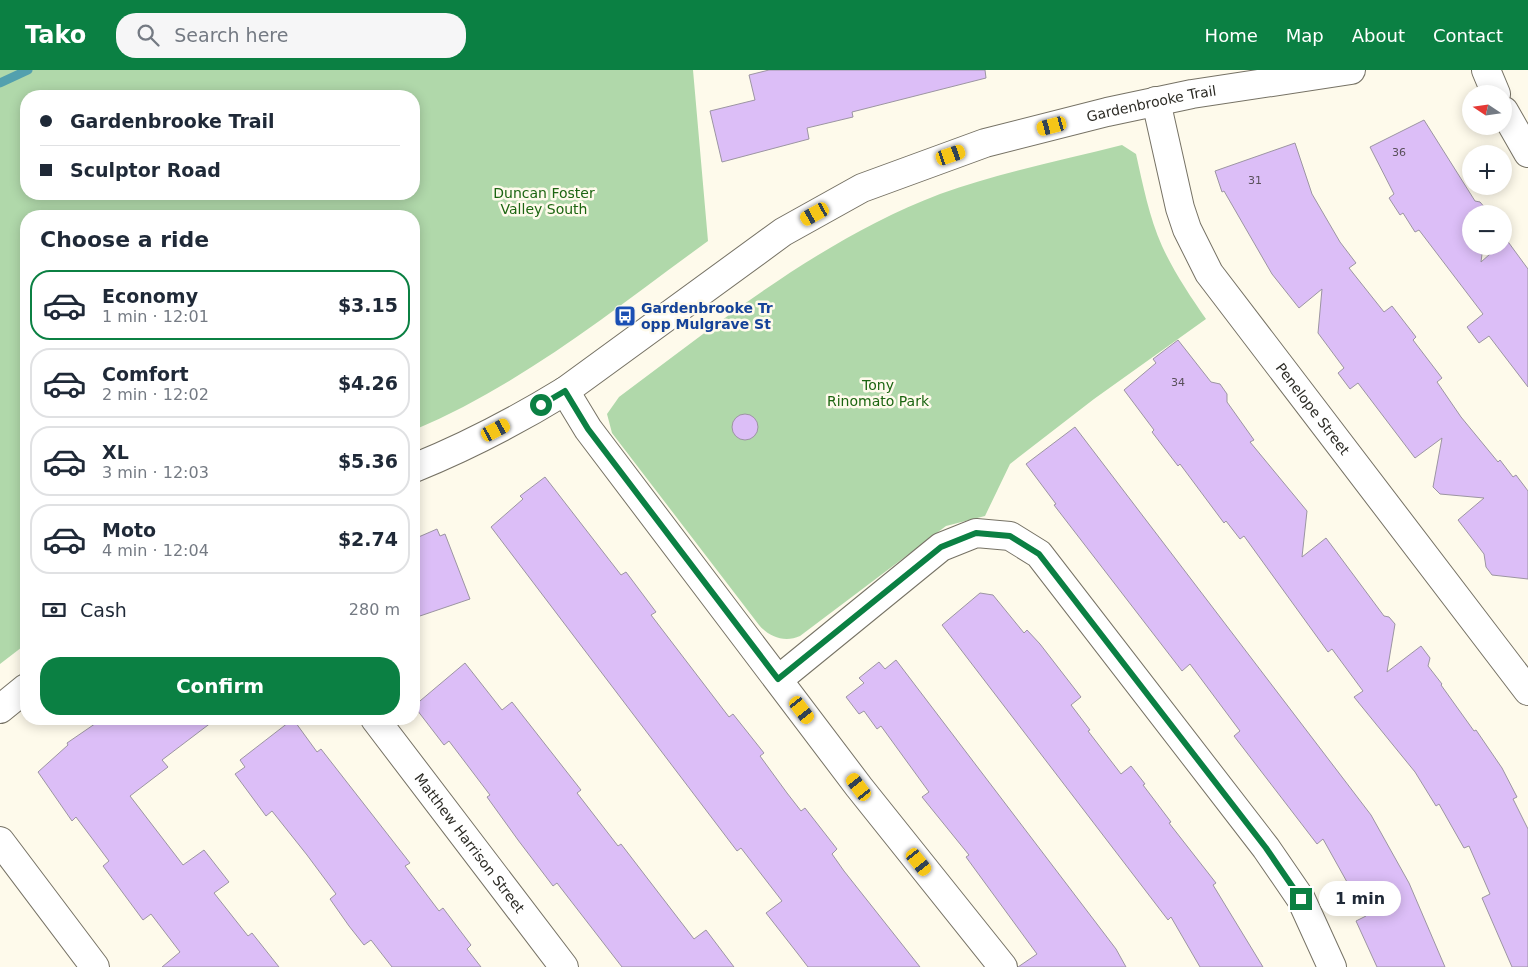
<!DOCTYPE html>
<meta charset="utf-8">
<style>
:root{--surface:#fff;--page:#f6f6f7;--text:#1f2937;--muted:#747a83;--line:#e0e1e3;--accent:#0b8043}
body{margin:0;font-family:"DejaVu Sans",sans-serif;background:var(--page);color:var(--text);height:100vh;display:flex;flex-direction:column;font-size:19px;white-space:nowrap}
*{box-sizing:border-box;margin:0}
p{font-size:16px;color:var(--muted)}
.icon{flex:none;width:28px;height:28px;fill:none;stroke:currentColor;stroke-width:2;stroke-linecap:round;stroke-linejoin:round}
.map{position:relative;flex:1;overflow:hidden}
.sheet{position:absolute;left:20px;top:140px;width:400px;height:515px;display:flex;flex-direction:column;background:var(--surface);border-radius:20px;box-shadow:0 2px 12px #0003}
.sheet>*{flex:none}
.banner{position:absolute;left:20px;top:20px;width:400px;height:110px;border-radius:20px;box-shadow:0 2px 12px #0003;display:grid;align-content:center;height:110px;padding:0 20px;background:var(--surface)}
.needle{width:32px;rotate:283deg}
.fabs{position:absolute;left:1462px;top:15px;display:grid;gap:10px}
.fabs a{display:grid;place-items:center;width:50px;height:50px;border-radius:50%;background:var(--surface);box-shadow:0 2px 12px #0003;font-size:25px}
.end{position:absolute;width:22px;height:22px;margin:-11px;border:6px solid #0b8043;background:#fff;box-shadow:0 0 0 2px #fff}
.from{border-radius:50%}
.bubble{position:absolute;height:35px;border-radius:18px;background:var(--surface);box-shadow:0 2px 12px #0003;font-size:16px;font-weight:800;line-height:35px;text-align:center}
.car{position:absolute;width:15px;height:30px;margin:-15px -8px;border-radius:6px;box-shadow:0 0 4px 1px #0007;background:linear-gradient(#f5c518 24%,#345 0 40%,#f5c518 0 76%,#345 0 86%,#f5c518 0)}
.banner b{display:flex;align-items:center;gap:18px;height:48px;font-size:19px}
.banner b+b{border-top:1px solid var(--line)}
.banner i{width:12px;height:12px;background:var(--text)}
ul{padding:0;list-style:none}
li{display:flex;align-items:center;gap:15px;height:70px;margin:0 10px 8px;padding:0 10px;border:2px solid var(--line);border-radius:20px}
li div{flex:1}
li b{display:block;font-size:19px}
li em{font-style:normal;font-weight:800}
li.selected{border-color:var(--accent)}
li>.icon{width:45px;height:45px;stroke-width:1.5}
h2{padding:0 20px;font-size:22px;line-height:60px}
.pay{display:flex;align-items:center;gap:12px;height:55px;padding:0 20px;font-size:19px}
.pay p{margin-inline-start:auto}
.button{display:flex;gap:10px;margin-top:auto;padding:10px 20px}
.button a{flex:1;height:58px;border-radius:20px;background:var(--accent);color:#fff;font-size:20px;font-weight:800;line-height:58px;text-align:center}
header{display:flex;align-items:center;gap:30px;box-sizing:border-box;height:70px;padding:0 25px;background:var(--accent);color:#fff}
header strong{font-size:24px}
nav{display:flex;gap:28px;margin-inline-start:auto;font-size:18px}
.search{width:350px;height:45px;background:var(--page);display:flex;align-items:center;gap:12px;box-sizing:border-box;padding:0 18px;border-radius:20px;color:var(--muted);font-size:19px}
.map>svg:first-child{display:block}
</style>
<header>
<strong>Tako</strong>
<div class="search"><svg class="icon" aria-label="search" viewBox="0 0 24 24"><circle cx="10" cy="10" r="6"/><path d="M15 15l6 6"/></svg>Search here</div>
<nav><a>Home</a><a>Map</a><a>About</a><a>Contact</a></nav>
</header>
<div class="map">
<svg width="1528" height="897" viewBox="0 0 1528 897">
<rect width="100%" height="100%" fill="#fefaeb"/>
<path fill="#b0d8aa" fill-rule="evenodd" d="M0,0H693L708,171C613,240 523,314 414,360V146H26V574L0,594ZM26,26H414V124H26Z
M1122,75L1136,84C1143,115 1149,147 1162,176C1174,202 1190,226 1206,249L1094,329L1010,394L985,446L946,456L800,566C785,573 769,567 759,555L612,363L607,344L619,327C721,251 820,170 940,124C998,103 1063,90 1122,75Z"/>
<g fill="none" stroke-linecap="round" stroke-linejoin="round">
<path stroke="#53a0ae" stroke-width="9" d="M0,13L28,0"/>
</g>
<path fill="#dcbef7" stroke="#9c95a2" d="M769,0H985L986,8L852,42L853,47L807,58L809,69L722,92L710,41L755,30L749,5Z
M1424,50L1475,131L1480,132L1486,139V144H1471V176H1483L1481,192L1499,176H1504L1506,169L1528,199V317L1489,266L1479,273L1467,257L1483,244L1419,160L1415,162L1403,143L1400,145L1389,128L1394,124L1370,77Z
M1295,73L1312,124L1340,172L1356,193L1349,198L1384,242L1392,236L1416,267L1413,270L1442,308L1437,312L1461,347L1498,392L1500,390L1513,407L1516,405L1528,421V509L1492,505L1486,497L1484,484L1458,450L1484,428L1440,424L1433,417L1442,368L1415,388L1358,313L1350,319L1338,303L1344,298L1318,263L1322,219L1299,238L1272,204L1224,121L1222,122L1215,101Z
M1178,270L1211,312L1220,314L1227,324V332L1254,370L1250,372L1307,441L1302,487L1326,468L1384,546L1389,547L1395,554L1387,602L1421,576L1430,588L1428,596L1442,614L1441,615L1474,661L1476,660L1502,698L1517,727L1513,729L1528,759V897H1512L1482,828L1490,824L1469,776L1464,778L1439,734L1436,736L1415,702L1354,627L1363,621L1332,579L1328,582L1244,466L1240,469L1226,451L1224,453L1180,394L1178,396L1152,362L1154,360L1124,320L1156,293L1153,289Z
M732 357a13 13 0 1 1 26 0a13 13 0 1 1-26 0Z
M1075,357L1371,745L1409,813L1445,897H1377L1356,851L1366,846L1323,769L1317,774L1234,666L1240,661L1190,594L1182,601L1054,435L1056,434L1026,394Z
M545,407L621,505L626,502L656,542L651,545L729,647L733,644L764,683L760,686L787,723L801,741L805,738L837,779L832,784L844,801L920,897H808L798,884L766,843L782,831L741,778L737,781L491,457L523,429L520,426Z
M437,459L440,466L445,464L470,529L414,548V469Z
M980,523L993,525L1024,563L1027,560L1040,574L1081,627L1071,635L1090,660L1088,661L1121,704L1131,696L1145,714L1143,715L1171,752L1169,753L1216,813L1213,815L1263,897H1200L1171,847L1168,850L942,555Z
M896,590L1116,879L1126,897H1018L1037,884L966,787L969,785L922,727L929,722L881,656L877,659L864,641L859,644L846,627L864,613L859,608L879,592L885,599Z
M465,593L502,640L512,632L581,720L577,723L618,776L621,774L694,869L706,860L734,897H622L557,813L553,816L518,770L487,727L490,725L449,671L444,675L414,636Z
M102,649H216L162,690L168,697L130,726L183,795L204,780L229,812L214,823L248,866L252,863L279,897H162L180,882L151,844L143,850L103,796L109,791L76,747L72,751L38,702L68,675L67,673Z
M293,649L317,682L321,679L410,793L405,796L439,841L443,838L471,875L467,879L481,897H392L371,870L364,875L349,856L330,829L336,824L307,785L272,741L266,746L235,704L245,697L240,690Z"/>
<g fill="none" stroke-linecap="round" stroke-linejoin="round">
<g stroke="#767265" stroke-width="30">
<g id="minor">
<path d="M1486,0L1496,24"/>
<path id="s1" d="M1156,31L1180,138L1187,159L1209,203L1528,621"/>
<path d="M1504,41L1528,83"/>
<path d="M565,321L588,359L859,717L1003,897"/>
<path d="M779,609L941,477L976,463L1010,466L1039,484L1266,778L1301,829L1332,897"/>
<path id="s2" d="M375,649L564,897"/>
</g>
</g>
<g stroke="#767265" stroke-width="30">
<g id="tertiary">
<path id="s3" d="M414,398C466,377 516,351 565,321L783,162L862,118L985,73L1107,42L1192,24L1351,0"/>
<path d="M0,639L26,618"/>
<path d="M0,771L95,897"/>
</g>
</g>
<use href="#minor" stroke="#fff" stroke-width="28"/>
<use href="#tertiary" stroke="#fff" stroke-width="28"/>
</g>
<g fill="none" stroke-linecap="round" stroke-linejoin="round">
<path stroke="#0b8043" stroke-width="6" d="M541,335L565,321L588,359L778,609L941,477L976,463L1010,466L1039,484L1266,778L1301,829"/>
</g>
<defs>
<g id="bus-square" transform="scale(1.125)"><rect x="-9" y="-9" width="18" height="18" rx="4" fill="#1a4fb4" stroke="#fefaeb"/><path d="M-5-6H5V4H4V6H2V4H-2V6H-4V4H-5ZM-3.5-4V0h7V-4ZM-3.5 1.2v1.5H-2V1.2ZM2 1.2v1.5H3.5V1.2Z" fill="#fff"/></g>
</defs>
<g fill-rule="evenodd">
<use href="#bus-square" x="625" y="246"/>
</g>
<g text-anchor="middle" stroke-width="5" stroke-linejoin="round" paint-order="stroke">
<g font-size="11" fill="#59505a">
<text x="1399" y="86">36</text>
<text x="1255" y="114">31</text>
<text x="1178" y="316">34</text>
</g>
<g font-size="14" fill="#2d2c26" stroke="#fefaeb">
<text dy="5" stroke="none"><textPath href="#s3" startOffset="832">Gardenbrooke Trail</textPath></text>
<text dy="5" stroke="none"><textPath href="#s1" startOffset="352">Penelope Street</textPath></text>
<text dy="5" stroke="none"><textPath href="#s2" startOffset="156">Matthew Harrison Street</textPath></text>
</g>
<g font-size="14" fill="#1c6511" stroke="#fefaeb">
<text x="544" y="128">Duncan Foster<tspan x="544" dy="16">Valley South</tspan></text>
<text x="878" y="320">Tony<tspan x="878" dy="16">Rinomato Park</tspan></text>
</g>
<g font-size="14" font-weight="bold" fill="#164399" stroke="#fefaeb" text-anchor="start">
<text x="641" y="243">Gardenbrooke Tr<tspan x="641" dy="16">opp Mulgrave St</tspan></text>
</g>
</g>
</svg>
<div class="fabs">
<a><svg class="needle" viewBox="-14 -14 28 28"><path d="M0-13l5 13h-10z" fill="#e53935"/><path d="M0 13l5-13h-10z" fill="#747a83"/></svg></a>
<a>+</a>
<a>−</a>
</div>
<i class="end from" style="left:541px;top:335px"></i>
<i class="end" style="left:1301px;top:829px"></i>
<div class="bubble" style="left:1319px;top:811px;width:82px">1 min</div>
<i class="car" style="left:1052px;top:56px;rotate:255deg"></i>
<i class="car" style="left:951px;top:85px;rotate:71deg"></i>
<i class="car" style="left:815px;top:144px;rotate:241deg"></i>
<i class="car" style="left:496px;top:360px;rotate:62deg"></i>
<i class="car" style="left:802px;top:640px;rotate:143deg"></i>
<i class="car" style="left:859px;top:717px;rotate:323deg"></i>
<i class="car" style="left:919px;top:792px;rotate:141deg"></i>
<div class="banner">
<b><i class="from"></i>Gardenbrooke Trail</b>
<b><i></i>Sculptor Road</b>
</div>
<section class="sheet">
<h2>Choose a ride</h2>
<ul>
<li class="selected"><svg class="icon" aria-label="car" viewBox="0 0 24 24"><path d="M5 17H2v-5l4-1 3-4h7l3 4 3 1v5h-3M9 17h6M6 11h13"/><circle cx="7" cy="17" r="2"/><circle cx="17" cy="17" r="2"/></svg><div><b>Economy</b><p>1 min · 12:01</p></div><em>$3.15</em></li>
<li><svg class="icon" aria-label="car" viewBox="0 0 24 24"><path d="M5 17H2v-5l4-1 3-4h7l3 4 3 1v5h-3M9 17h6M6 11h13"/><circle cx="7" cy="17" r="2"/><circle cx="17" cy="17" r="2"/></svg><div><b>Comfort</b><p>2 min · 12:02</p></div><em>$4.26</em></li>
<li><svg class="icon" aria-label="car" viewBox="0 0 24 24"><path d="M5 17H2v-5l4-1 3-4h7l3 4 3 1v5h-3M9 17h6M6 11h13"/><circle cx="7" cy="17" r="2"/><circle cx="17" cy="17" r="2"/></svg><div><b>XL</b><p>3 min · 12:03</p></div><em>$5.36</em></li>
<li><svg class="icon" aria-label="car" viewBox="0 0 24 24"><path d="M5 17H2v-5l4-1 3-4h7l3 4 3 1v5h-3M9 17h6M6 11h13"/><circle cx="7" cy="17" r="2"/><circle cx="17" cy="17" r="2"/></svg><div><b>Moto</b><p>4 min · 12:04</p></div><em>$2.74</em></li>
</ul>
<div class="pay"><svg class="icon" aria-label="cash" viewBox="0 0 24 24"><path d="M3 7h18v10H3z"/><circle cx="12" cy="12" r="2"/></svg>Cash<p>280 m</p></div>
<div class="button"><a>Confirm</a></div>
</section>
</div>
